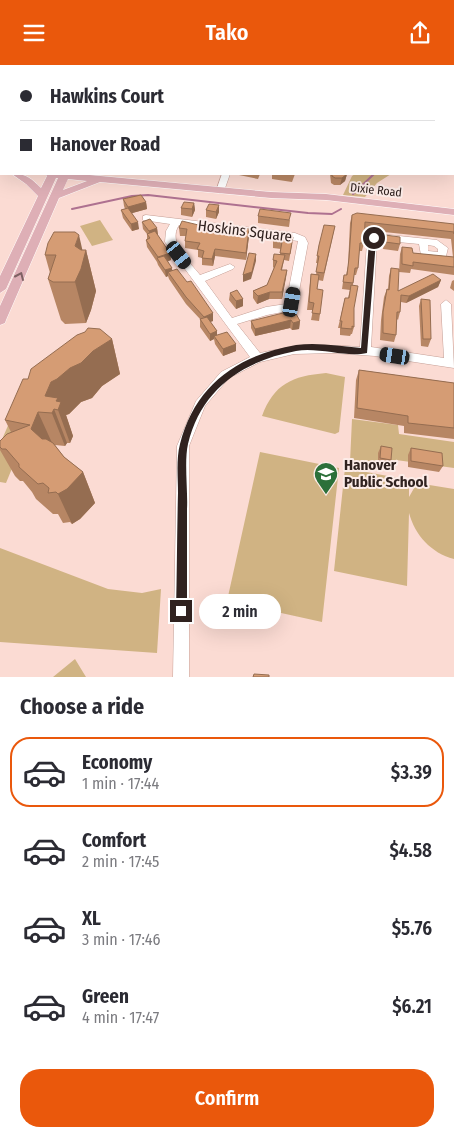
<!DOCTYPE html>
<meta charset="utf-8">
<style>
:root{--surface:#fff;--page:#f7f7f7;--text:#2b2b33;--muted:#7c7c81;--line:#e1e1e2;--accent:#ea580c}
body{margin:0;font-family:"Fira Sans Condensed",sans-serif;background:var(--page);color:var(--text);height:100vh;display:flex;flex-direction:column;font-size:19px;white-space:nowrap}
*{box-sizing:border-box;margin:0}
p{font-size:16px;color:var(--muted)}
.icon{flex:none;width:28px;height:28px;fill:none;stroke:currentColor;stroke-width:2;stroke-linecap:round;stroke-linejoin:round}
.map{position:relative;height:612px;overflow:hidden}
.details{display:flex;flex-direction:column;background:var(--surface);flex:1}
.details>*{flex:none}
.banner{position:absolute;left:0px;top:0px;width:455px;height:110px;box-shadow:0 5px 20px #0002;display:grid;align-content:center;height:110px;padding:0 20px;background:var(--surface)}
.end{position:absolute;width:22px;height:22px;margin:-11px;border:6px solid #30221f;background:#fff;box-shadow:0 0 0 2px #fff}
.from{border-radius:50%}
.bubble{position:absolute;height:35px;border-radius:18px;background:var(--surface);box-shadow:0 5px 20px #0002;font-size:16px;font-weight:600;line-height:35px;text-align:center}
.car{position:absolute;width:15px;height:30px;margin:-15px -8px;border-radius:6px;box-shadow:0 0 4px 1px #0007;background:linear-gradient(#222 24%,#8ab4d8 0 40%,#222 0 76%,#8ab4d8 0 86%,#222 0)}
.banner b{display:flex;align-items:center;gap:18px;height:48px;font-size:19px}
.banner b+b{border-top:1px solid var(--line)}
.banner i{width:12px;height:12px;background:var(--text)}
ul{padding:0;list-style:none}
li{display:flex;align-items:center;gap:15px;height:70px;margin:0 10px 8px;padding:0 10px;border:2px solid transparent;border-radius:20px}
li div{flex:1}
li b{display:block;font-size:19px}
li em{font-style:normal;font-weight:600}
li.selected{border-color:var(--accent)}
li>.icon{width:45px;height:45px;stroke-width:1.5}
h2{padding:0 20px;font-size:22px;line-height:60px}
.primary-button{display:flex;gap:10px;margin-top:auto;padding:10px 20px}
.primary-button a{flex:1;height:58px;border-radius:20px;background:var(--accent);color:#fff;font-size:20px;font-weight:600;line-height:58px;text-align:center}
header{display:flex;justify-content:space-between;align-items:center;height:65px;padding:0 20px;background:var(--accent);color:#fff;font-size:22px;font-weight:600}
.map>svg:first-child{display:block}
</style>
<header><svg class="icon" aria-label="menu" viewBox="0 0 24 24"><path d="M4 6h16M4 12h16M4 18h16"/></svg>Tako<svg class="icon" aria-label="share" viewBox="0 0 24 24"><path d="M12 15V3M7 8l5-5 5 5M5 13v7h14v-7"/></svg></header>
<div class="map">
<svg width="454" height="612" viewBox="0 0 454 612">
<rect width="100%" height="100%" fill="#fbdbd3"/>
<path fill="#d0b383" d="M355,109H391L377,118L365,132L343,130L352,111Z
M100,155L113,175L92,181L80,161Z
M326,308L345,312L339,367L335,369L262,351C274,319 292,311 326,308Z
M23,326L43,328L6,418L0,417V379Z
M352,354L398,360L399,369L454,377V403L396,395V404L350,397Z
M260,387L339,403L322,557L227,536Z
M345,403L409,415V432L417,418L454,424V494C431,488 415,470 409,448L407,521L334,506Z
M0,483L108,524L142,528L161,524L157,588L0,577Z
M75,594L86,612H53Z"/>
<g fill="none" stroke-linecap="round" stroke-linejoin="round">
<path stroke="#ae7190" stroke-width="2" d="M353,129L374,109
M72,144L132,131L148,130L308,148L332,149L341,144"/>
<g stroke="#c59f96" stroke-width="1">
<path id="minor" d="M221,0H227V1H221Z
M291,0H297V1H291Z
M364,0H370L371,1H365Z
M222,109H230L224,126L220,128L216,126Z
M146,150L295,168L305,172L308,178L297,237L293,245L267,250L237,259L260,288C296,280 322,279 360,282L367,177L371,171L380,169L437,175L448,183L446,191L438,194L421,190L419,179L377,175L371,282L444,293L441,239L446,235L451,239L454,303L375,291L334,288L294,289L260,297L229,313L205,341L189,381V612H173L177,381L196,336L221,307L250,292L165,177L166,166L170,159L143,155V151ZM179,160L298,176L286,239L266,242L232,253L205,216L233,204L235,202L230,199L200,210C189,196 167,178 179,160ZM428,180L434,181L438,184V187L428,186Z"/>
</g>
<g stroke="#fff" stroke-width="1">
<path id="major" d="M100,0H108V1H100Z
M0,100H1V106H0Z
M12,109C26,108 32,114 41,123L47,111L45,109H79L271,127L326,129L454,144V150L326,135L271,133L100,117L59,133L6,255L5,258L0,260V241L58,113H56L6,224L0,228V211L38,131L26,119ZM68,114L87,116L63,125Z"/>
</g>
<use href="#minor" fill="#fff" fill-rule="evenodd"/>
<use href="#major" fill="#deafb6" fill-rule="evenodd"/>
</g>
<path fill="#b78664" d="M0,0H13V1H1V26H0Z
M152,0H213V1H152Z
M382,0H413V1H383Z
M439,0H454V5V1H439Z
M239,109H260L258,114L239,110Z
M272,109H295L292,117L272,114Z
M330,109H347L345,116L340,120H334L331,118Z
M123,134L146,137L147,144L132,148L139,164L132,166L123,153L121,145L125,144L124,141Z
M194,138L195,145L192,152L181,150V143Z
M219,140V147L216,154L206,152V145Z
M352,150L454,159V210L411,204L410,208L399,207L400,189L402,182L413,188L453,192L451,174L365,165L364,178L362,186H359L358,203L356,210H354L353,220L354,262L352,269H351L350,271L340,270V263H338L345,233H348L350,225L342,224L344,210H346L348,201L350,158Z
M258,151L290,155L289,162L258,158Z
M142,157L157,163L158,171L170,188L171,195L168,196L172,206L213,256L210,257L217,266V270L236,279V286L223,291L215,279L214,274L210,276L200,262V254L186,239L169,214L168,211L166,212L158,200L157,197L147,182L146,175L147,174V169L143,164Z
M335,161L323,216L318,215L317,224L320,249L319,256L311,255L313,245H307L311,209L316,210L318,198H316L319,180Z
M179,163L218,166L249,171L246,195L215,191L213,201L202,200V193L198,192V185L185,183V176L186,171H180Z
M385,170L400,179L398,186L383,184L384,178Z
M273,175L292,179L289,196L284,195L282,205H287L282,234H269L257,239L253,233V226L267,220L274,203L273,202V195L280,189L281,184L273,183Z
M83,185H86L96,226L91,245L86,258L65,259L61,255L48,214L50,208L45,190Z
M391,203L398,226L441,215L438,222L406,238L401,237L400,247L398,255L397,254L396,270L394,277L380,275L381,255L384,232L387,224L388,225L389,211Z
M454,215V226L450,223L452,216Z
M230,228L243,234V241L236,244L229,235Z
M421,234L431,274L428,282L421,281L419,241Z
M284,250L300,256L299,264L292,265L290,263L255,271L251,263V256Z
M85,267L112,274L120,309L102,321L92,333L81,337L69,349L66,350L73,371L70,378H67L65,381L55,380L64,392L83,407L95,438L80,454L72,459L70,457L63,458L58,449H53L36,434L32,427L23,416H20L15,411L0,385V376L11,367L5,355L28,314Z
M359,305L454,318V374L404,368V361L354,353L356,315Z
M381,381L391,395L389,402L378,400V388Z
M411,383L443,401L439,407L408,402V390Z"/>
<path fill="#956d51" d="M6,0H13V1H6Z
M1,62V74L0,76V64Z
M347,109L345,116L340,120L342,113Z
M146,137L147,144L129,149L128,142Z
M194,138L195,145L192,152V144Z
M219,140V147L216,154V147Z
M138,157L139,164L132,166L131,159Z
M157,163L158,170L150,173L149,166Z
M249,164V171L246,195V188Z
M79,170L84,192L86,185L96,226L91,245L86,258L75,217V181Z
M215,184V191L213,201L212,194Z
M170,188L171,195L160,199L158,192Z
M256,189V196L251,214L243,217V210Z
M172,203L173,210L168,207V211L166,212L165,205Z
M287,205L286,213L282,234V227Z
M441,215L438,222L406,238L409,231Z
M270,227L269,234L257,239L258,231Z
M243,234V241L236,244V236Z
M213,248V256L204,259V252Z
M291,255L290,263L255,271V264Z
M300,256L299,264L292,265L293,258Z
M217,266V273L214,271V274L210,276V269Z
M112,274L120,309L102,321L92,333L81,337L69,349L66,350L73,371L70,378L58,345L54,344L67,378L65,381L45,331L51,317L93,286Z
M236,279V286L223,291V284Z
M38,347L53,380L46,397L31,364Z
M83,407L95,438L80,454L72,459L58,429Z"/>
<path fill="#d59c74" stroke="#956d51" d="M160,0H212L211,1H160Z
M236,0H249V1H239V0Z
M308,0H318V1H308Z
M343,0H356V1H343Z
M385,0H394V1H385Z
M0,33H1V62L0,64Z
M332,109H347L342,113H335L332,111Z
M141,130L146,137L128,142L123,134Z
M184,137L194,138L192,144L181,143Z
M209,139L219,140L216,147L206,145Z
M128,143L138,157L131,159L121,145Z
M260,144L291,148L289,155L258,151Z
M357,148L454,159V169V167L365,157L364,178H360L358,203H355L353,218L343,217L344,210H347L349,193L352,150Z
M150,154L157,163L149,166L142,157Z
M182,156L211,163L212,159L218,160L217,165L241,168L243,163L249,164L246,188L215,184L212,194L202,193L204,186L197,184L200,178L185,176L187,164L179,163Z
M324,160L335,161L324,208L316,207L319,191H317L319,180Z
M155,166L170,188L158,192L146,175L150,173L147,169Z
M54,167H75L79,170L75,181L81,185H86L81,204L75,217H53L48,214L56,190H45L48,178Z
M275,169L293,172L290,189L280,188L282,177L273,175Z
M385,170L400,172V179L385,177Z
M402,182L412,183L413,188L454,192V202L413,197V201L402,199Z
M249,188L256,189L252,207L243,210Z
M274,189L285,190L281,205H287L282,227H270L258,231L253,226L267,220L277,196L273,195Z
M164,191L172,203L165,205L157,193Z
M391,203L399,204L398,226L433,209L441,215L409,231L401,230L400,247H397L396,270L383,268V247L387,224L389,225Z
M177,204L187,217L191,216L213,248L204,252L186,232L168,207Z
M311,209L319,210L317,224L323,225L320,249L312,248L314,238L309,237Z
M351,220L358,221L354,243V262L352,261V264L341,263L342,256H340L345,233H349Z
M237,225L243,234L236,236L230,228Z
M421,234L430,235L431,274H423Z
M295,247L300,256L293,258L291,255L255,264L251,256L283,248L284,250Z
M207,252L217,266L210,269L200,254Z
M88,263L100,264L112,274L93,286L81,298L70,303L57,314L51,317L45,331L58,333L56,336L61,337L58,345L54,344L52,348L38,347L31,364L42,374H46L53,378L64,392L83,407L67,424L58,429L56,427L48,428L49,423L43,418L38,419L19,402V399L6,384H2L0,382V376L7,369L30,360L5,355L23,314H28L31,304L77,270L85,267Z
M227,267L236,279L223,284L214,271Z
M359,305L454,318V363L408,358V351L357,343Z
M381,381L392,383L391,395L380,393Z
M411,383L442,388L443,401L411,396Z
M254,609L269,610V612H253Z"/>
<defs><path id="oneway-chevron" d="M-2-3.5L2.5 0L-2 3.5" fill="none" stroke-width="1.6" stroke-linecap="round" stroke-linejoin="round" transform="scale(1.25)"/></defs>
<use stroke="#7e6163" href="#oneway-chevron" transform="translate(20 211) rotate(-66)"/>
<path fill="#30221f" d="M372,171L378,173L376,176L367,288C347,293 319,282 296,286C243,296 201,324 188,379C184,396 188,426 187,444C187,478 187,512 187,546L185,550L181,551L177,550L176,546C177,507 177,467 178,428C178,413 176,394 180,379C195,320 238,290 296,280C317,277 340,281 361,283L369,176Z"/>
<defs>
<g id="school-pin" transform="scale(1.25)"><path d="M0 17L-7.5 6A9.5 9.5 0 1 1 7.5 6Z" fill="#2c703a" stroke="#fcece8"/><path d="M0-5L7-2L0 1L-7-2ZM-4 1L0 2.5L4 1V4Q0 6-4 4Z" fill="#fff"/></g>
</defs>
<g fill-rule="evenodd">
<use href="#school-pin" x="326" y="409"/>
</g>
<g text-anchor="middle" stroke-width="4" stroke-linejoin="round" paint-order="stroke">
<g font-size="12" fill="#30221f" stroke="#fcece8">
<text transform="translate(376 125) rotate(6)" y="4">Dixie Road</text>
</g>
<g font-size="15" fill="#30221f" stroke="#fcece8">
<text transform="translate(245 166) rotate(7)" y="5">Hoskins Square</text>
</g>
<g font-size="15" font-weight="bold" fill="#30221f" stroke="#fcece8" text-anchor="start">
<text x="344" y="405">Hanover<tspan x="344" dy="17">Public School</tspan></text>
</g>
</g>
</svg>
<i class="end from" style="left:374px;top:173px"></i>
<i class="end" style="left:181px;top:546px"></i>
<div class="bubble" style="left:199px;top:529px;width:82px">2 min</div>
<i class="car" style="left:179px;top:190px;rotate:143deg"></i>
<i class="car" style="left:292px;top:237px;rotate:10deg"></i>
<i class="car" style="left:395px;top:291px;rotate:279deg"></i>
<div class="banner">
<b><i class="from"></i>Hawkins Court</b>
<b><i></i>Hanover Road</b>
</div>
</div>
<section class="details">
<h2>Choose a ride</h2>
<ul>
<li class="selected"><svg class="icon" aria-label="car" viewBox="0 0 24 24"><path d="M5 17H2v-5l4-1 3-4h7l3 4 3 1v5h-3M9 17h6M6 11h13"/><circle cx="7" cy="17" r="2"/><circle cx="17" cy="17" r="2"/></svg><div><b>Economy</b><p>1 min · 17:44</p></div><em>$3.39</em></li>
<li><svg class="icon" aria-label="car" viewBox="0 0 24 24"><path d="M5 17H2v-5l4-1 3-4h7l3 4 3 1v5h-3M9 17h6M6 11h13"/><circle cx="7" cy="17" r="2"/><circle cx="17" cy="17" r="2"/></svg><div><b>Comfort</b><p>2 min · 17:45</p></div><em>$4.58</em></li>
<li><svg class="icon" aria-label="car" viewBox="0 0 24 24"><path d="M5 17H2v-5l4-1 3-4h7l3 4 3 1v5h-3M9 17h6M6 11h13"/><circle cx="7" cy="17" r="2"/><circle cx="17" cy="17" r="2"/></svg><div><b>XL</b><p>3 min · 17:46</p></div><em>$5.76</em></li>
<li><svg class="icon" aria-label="car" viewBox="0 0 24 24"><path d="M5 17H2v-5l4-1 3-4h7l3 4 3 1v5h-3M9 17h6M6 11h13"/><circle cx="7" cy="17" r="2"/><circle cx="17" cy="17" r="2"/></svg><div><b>Green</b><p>4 min · 17:47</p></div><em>$6.21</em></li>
</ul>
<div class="primary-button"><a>Confirm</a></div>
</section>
